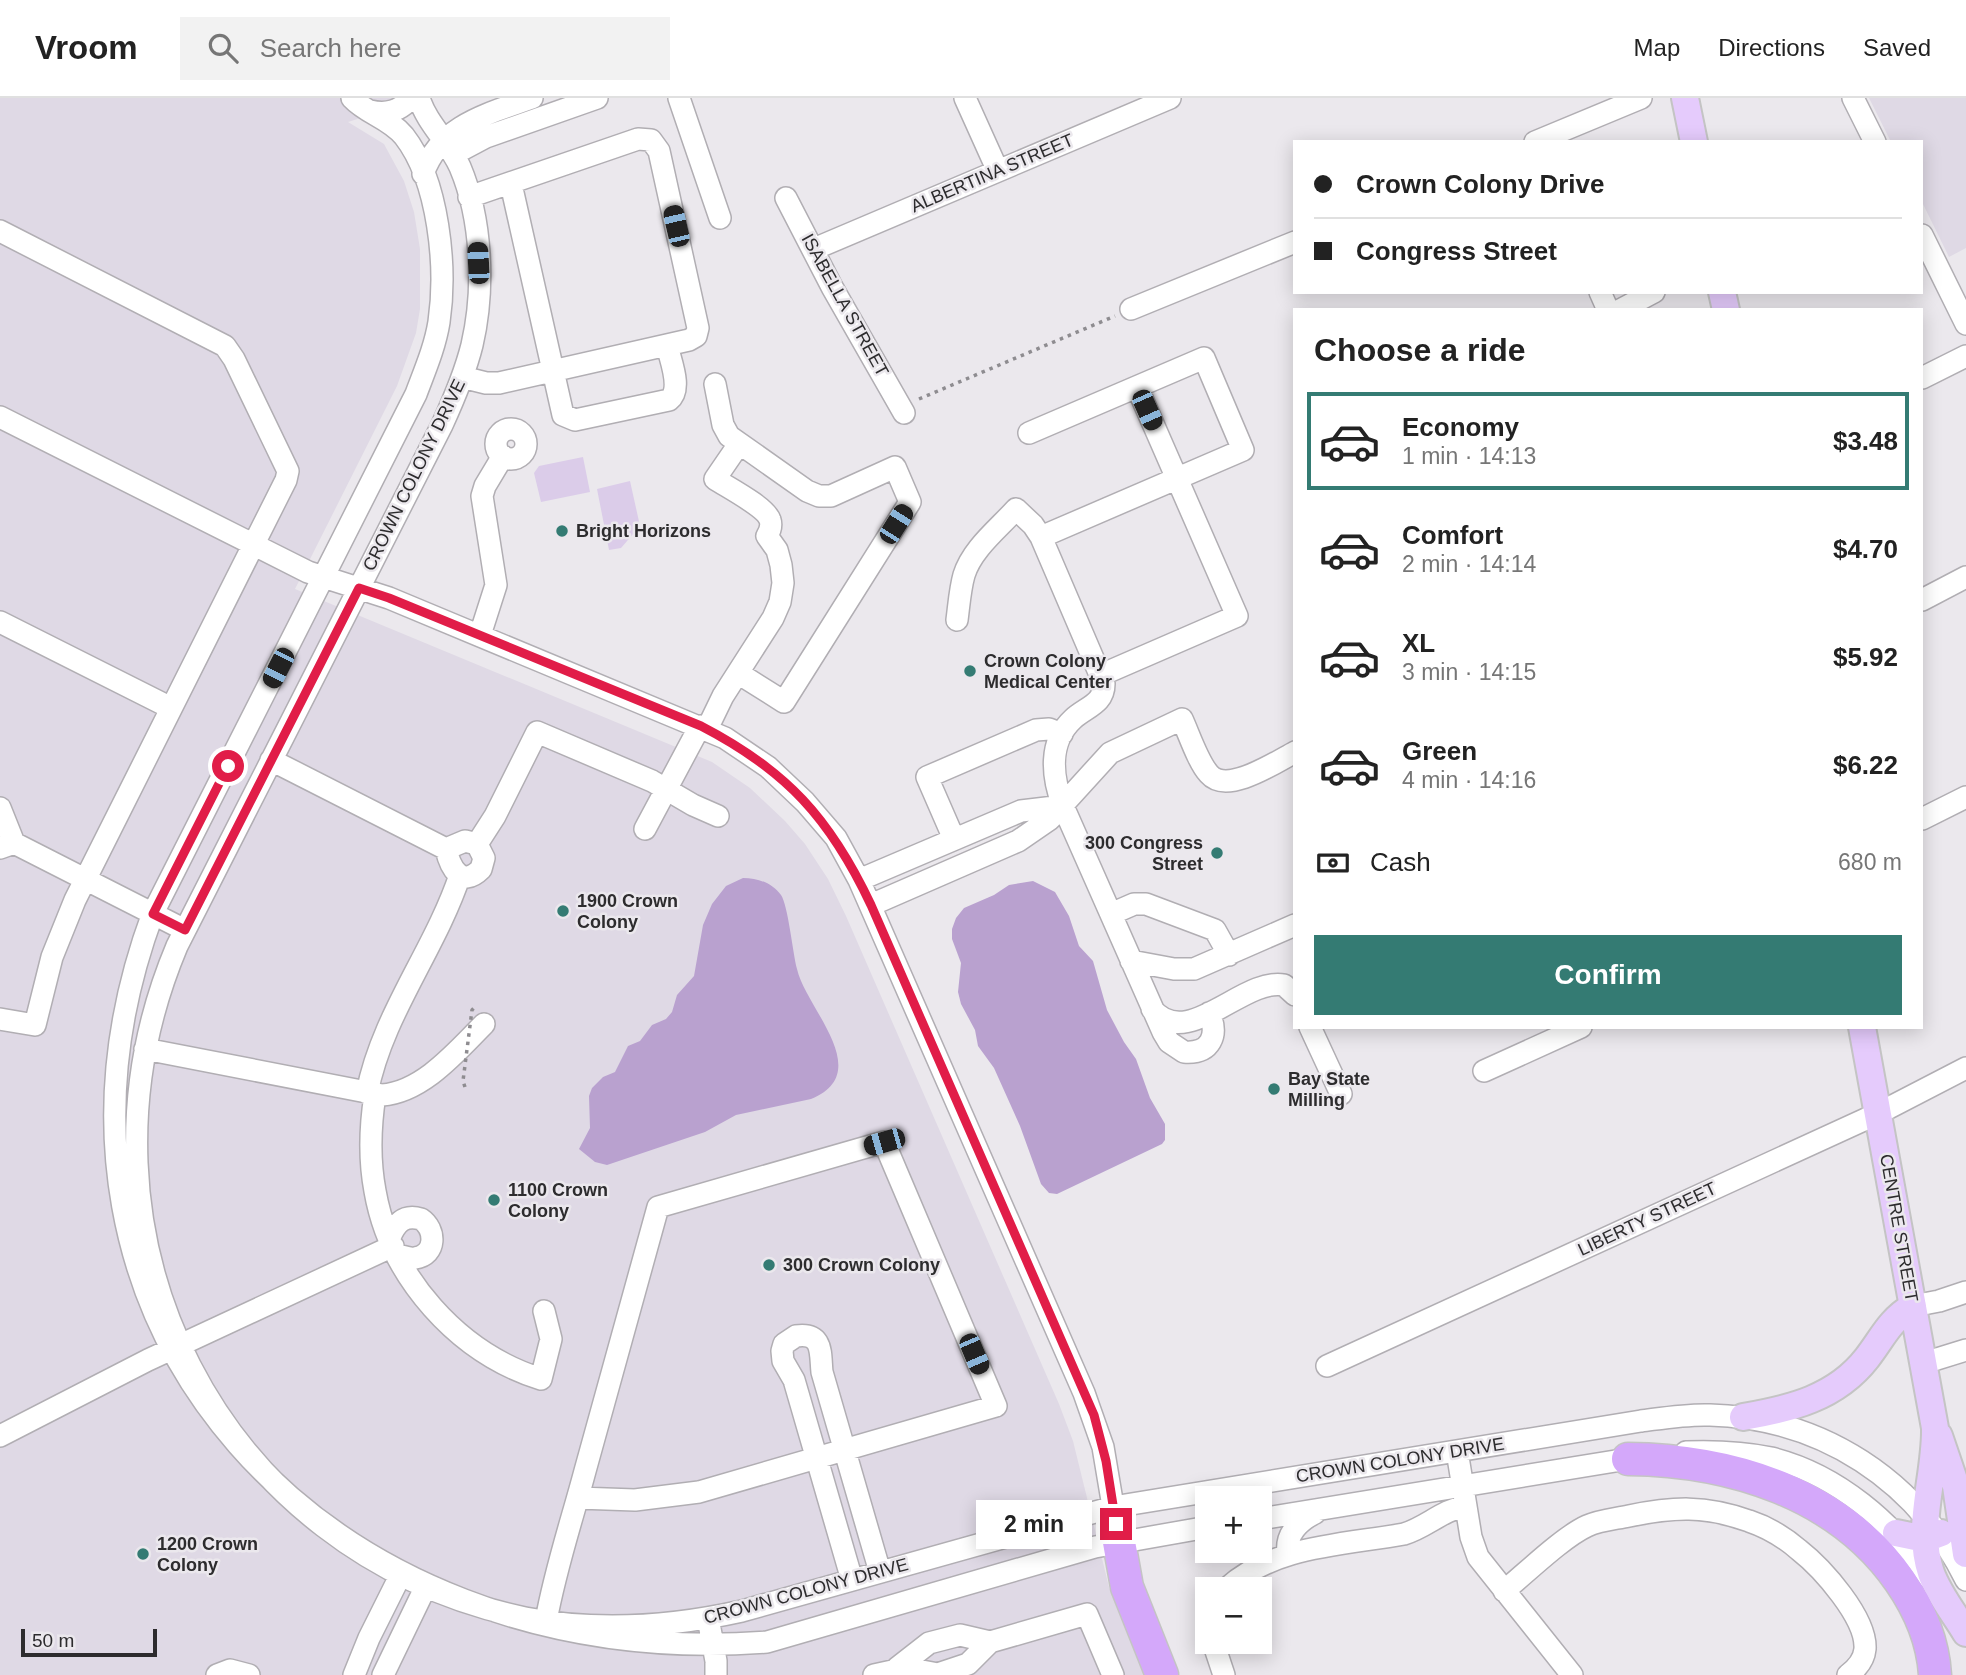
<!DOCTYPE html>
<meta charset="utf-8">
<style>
:root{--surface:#fff;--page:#f2f2f2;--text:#222;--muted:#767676;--line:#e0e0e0;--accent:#347b73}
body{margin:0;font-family:Helvetica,sans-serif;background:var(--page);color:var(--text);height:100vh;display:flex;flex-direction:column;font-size:26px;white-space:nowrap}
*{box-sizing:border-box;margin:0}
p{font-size:23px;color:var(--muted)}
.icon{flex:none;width:38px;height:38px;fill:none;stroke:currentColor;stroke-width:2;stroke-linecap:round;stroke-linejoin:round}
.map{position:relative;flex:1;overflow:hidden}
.details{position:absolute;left:1293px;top:210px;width:630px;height:721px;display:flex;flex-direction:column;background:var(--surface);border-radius:0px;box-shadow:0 4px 18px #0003}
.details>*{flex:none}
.banner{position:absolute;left:1293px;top:42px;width:630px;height:154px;border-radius:0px;box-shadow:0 4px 18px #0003;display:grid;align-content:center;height:154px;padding:0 21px;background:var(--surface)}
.fabs{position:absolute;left:1195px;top:1388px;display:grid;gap:14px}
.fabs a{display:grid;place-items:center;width:77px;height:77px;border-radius:0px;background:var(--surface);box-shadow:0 4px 18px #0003;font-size:35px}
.scale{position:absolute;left:21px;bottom:18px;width:136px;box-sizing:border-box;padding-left:7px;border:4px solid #2d2c2e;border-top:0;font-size:19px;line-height:24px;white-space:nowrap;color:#2d2c2e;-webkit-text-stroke:5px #ebe8ed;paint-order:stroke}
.end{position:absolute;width:32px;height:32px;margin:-16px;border:9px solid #e11d48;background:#fff;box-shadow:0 0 0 4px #fff}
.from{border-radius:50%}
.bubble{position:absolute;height:49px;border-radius:0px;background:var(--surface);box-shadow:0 4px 18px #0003;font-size:23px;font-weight:800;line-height:49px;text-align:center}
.car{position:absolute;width:21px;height:42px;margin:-21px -10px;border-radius:9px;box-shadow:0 0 5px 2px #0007;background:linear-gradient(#222 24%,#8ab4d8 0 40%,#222 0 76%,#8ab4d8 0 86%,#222 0)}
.banner b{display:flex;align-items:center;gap:24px;height:66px;font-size:26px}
.banner b+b{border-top:2px solid var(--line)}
.banner i{width:18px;height:18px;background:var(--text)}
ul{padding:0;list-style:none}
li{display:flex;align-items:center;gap:21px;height:98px;margin:0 14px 10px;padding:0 7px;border:4px solid transparent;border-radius:0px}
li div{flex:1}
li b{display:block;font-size:26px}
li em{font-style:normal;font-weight:800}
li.current{border-color:var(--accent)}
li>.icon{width:63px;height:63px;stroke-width:1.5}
h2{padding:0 21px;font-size:32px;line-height:84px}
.pay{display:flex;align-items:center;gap:18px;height:77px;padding:0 21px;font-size:26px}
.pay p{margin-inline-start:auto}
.cta{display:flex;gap:14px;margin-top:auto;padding:14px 21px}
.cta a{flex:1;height:80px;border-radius:0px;background:var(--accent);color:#fff;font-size:28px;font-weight:800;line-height:80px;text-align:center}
header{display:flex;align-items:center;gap:42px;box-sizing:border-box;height:98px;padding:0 35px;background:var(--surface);border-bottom:2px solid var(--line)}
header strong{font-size:33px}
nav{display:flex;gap:38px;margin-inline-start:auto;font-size:24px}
.search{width:490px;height:63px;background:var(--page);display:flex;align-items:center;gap:18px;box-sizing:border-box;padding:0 24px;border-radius:0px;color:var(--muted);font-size:26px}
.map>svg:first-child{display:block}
</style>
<header>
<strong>Vroom</strong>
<div class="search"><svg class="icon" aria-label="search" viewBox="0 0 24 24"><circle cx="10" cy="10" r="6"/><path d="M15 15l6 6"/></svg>Search here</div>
<nav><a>Map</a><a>Directions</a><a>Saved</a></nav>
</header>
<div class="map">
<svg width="1966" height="1577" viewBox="0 0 1966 1577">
<rect width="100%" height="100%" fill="#ebe8ed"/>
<path fill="#dfd9e5" d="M0,0H423L348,24L384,46L404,83L414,114L420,151V211L416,235L397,288L295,491L712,664L750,690L785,723L805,746L828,781L846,818L1059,1306L1073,1343L1109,1489L1146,1577H0Z
M1869,0H1966V150L1949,159L1922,104V44H1891Z"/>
<path fill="#dbcce9" d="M583,359L590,394L541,404L534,375L539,368Z
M630,383L640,428L621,450L609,452L597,391Z"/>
<path fill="#b9a1cf" d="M743,780C758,780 772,785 781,797C788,807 793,856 797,871C806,911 876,974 811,1001L736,1017L705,1034L607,1067L595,1064L579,1051L590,1030L589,998L592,990L603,979L615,974L628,948L640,943L652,927L666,921L672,914L677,897L694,878L703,827L712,806L726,788Z
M1033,783L1055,794L1069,818L1079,848L1093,863L1107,912L1124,944L1136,961L1150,1000L1165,1026V1042L1162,1046L1057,1096L1049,1095L1041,1086L1020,1028L994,970L978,948L975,932L961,906L958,894L961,865L952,841V831L956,820L964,810L994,797L1009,787Z"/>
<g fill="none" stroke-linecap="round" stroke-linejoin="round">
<g stroke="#b1aeb3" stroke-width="24">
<path id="minor" d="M352,0C367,16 389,20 404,38C439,83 447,169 439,224C435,249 425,272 416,296L153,815C0,1228 328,1577 767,1544L1095,1449L1208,1429
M419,0C427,26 449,44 460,69C482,121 485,191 472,247C465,275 454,301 442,327L177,848C56,1135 217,1456 525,1520C598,1534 670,1529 742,1513L1113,1409L1641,1323C1664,1320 1687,1316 1710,1317C1822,1320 1917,1382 1966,1482
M679,0L720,120
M965,0L997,71
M1853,0L1875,44
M370,13C387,17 400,13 411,0
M1535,44L1641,0
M454,56L486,39L597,0
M423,76C440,27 488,16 532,0
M511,86L563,317L575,322L669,302C683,291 670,262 667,247
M786,100L832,189L904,315
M0,133L225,248L234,261L288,373L286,382L75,802L52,859L35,927L0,921
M1922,137L1966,226
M814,151L1170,0
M1600,194L1608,212
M1131,211L1295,144
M1620,212L1654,194
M462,279L486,285H499L689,242L696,238L698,230L659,53L651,42L638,41L469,99
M1922,280L1966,258
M715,286L723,327L729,338L807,393L819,398H831L895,369L910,404L784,604L738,575
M0,319L308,474L389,500L725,640L768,669L805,704L836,740L859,782L1084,1295L1103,1349L1119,1444
M496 346a15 15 0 1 1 30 0a15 15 0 1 1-30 0Z
M1029,335L1204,260L1243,352L1041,439
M1922,502L1966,479
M957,522C959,507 960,491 964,477C972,451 998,431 1016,411L1033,427L1041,439L1104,586C1104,606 1086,609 1073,621C1048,644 1052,679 1063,708L1163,934L1169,944L1184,954C1211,956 1219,937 1209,915
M0,524L171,610
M480,537L496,487L482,398L485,388L503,358
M1101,577L1237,518L1137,289
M707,631L723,598L773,520L780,504L783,485L781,467L777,452L767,438C770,433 772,428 770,422C766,409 727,389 715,381L739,346
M271,662L446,751
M0,710L14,745L0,750
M1922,721L1966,699
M645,731L700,628
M954,741L927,679L1036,632L1049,631L1062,636
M465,743L477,746L484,760L481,771C461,791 450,769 446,751Z
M14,745L185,832
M477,746L495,718L537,634L652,683L693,707L718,718
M859,782L1021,713L1063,708
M871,807L1018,743L1050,721L1110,655L1182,621C1189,636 1198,664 1209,676C1227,697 1276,664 1295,654
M1111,816L1134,806H1146L1215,832L1229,857
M1131,863L1174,871H1194L1295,827
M1152,911C1187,954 1243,879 1284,887L1295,897
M1310,929L1341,996
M145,951L382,997C423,994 457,953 484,926
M1484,973L1581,929
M367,995C382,917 435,852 460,777
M375,997C370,1029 369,1061 375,1093C390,1179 458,1255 541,1281L551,1241L544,1213
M390,1139C396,1125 404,1116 421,1121C436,1131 437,1157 415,1160C409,1161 403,1158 398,1157
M1913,1208L1939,1203L1966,1194
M1924,1265L1966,1252
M1327,1268L1879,1015L1966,970
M0,1338L148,1262L393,1148
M1457,1353L1471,1439L1478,1459L1572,1577
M1686,1354C1714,1353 1743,1354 1771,1360C1836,1376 1895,1425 1930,1481
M1260,1421L1640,1359
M1288,1456C1285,1436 1299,1423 1315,1415
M852,1482L794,1282L783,1263L782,1253L784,1246L796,1238C824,1234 820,1256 822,1274L880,1474
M1226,1491C1274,1447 1344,1447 1404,1436C1427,1429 1442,1412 1466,1408
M1504,1493C1526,1475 1563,1439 1587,1428C1600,1422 1615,1421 1629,1418C1673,1409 1705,1407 1749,1423C1767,1429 1784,1439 1799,1452C1822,1470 1867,1520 1865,1551C1864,1562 1856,1571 1848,1577
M708,1520L716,1563V1577
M546,1523C555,1472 572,1422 585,1373C610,1285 634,1197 658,1109L884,1044L996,1308L699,1394L635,1402L578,1400
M1213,1544L1224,1577
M897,1570L929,1545L960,1537L990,1544
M217,1577L230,1572L249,1577
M354,1577L369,1540L401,1476
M383,1577L426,1488
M874,1577L906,1570L938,1576L968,1566L990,1544L1087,1516L1113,1577"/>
</g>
<g stroke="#c4c4c4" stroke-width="30">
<path id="major" d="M1685,0L1694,44
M1722,194L1726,212
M1862,929L1935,1330C1936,1378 1915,1427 1931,1475C1939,1497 1954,1515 1966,1535
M1743,1319C1790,1311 1836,1300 1867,1260C1884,1238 1888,1224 1913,1208
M1939,1338L1956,1388L1966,1456
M1896,1435L1925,1441L1941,1435"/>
</g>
<g stroke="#c4c4c4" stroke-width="35">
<path id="highway" d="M1628,1361C1731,1362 1839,1395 1900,1483C1920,1512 1933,1542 1935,1577
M1119,1444L1127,1489L1162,1577"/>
</g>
<path stroke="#8e8c90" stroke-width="3.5" stroke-dasharray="3.5 5" stroke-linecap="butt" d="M919,301L1115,218"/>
<use href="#minor" stroke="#fff" stroke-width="21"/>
<use href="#major" stroke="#e5cbfc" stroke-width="26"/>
<use href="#highway" stroke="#d4a8fa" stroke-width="32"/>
<path stroke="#8e8c90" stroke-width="3.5" stroke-dasharray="3.5 5" stroke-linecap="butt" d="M465,989L463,983L472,912L475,909"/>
</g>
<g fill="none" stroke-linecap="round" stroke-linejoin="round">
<path stroke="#e11d48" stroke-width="9" d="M228,668L153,816L185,832L359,490L389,500L701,628C786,672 830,720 871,807L1094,1317L1106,1363L1116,1426"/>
</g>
<g fill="#347b73" stroke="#ebe8ed" stroke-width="2.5">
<circle cx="562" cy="433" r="7"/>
<circle cx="970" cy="573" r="7"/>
<circle cx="1217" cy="755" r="7"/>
<circle cx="563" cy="813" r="7"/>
<circle cx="1274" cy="991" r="7"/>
<circle cx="494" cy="1102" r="7"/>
<circle cx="769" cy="1167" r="7"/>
<circle cx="143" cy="1456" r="7"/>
</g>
<g text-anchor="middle" stroke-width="5" stroke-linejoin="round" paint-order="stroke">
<g font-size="18" fill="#2d2c2e" stroke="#ebe8ed">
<text transform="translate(992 75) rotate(-23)" y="6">ALBERTINA STREET</text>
<text transform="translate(845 207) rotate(61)" y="6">ISABELLA STREET</text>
<text transform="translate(414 377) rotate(-64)" y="6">CROWN COLONY DRIVE</text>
<text transform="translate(1647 1121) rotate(-25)" y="6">LIBERTY STREET</text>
<text transform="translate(1899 1130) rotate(80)" y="6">CENTRE STREET</text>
<text transform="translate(1400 1362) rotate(-9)" y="6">CROWN COLONY DRIVE</text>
<text transform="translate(806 1493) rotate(-15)" y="6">CROWN COLONY DRIVE</text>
</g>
<g font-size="18" font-weight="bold" fill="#2d2c2e" stroke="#ebe8ed" text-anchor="start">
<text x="576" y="439">Bright Horizons</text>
<text x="984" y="569">Crown Colony<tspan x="984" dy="21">Medical Center</tspan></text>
<text x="1203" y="751" text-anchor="end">300 Congress<tspan x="1203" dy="21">Street</tspan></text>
<text x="577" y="809">1900 Crown<tspan x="577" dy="21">Colony</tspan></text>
<text x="1288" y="987">Bay State<tspan x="1288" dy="21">Milling</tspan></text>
<text x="508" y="1098">1100 Crown<tspan x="508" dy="21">Colony</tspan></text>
<text x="783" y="1173">300 Crown Colony</text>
<text x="157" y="1452">1200 Crown<tspan x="157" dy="21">Colony</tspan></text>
</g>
</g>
</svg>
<div class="fabs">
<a>+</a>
<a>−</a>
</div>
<div class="scale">50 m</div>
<i class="end from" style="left:228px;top:668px"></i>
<i class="end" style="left:1116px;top:1426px"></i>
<div class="bubble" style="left:976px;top:1402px;width:116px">2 min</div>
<i class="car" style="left:676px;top:128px;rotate:347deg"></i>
<i class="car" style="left:478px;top:165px;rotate:357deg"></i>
<i class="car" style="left:1147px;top:312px;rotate:156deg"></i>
<i class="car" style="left:896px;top:426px;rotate:32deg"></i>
<i class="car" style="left:278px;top:570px;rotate:207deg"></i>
<i class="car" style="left:884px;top:1044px;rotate:254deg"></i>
<i class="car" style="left:974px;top:1256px;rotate:157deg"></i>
<div class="banner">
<b><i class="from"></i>Crown Colony Drive</b>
<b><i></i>Congress Street</b>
</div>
<section class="details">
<h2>Choose a ride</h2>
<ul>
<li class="current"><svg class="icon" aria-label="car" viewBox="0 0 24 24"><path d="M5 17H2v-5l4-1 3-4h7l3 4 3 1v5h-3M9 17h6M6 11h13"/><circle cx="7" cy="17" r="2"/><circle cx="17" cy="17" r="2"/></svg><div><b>Economy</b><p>1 min · 14:13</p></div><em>$3.48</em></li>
<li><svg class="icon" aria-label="car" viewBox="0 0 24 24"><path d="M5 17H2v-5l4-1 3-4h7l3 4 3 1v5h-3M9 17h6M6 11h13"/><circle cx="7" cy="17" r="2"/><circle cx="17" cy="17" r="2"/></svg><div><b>Comfort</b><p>2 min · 14:14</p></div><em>$4.70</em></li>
<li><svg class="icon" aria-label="car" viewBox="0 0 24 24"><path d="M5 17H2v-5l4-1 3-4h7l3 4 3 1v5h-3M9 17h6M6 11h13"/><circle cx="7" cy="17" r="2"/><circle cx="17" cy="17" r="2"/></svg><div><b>XL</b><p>3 min · 14:15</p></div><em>$5.92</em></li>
<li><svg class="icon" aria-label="car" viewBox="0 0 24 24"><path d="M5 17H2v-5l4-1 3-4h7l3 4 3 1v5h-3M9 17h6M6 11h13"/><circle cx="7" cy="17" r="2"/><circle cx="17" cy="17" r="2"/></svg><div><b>Green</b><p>4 min · 14:16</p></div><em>$6.22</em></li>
</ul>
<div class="pay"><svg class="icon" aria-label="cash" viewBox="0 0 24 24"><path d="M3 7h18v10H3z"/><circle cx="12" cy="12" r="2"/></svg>Cash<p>680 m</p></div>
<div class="cta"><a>Confirm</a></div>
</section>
</div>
